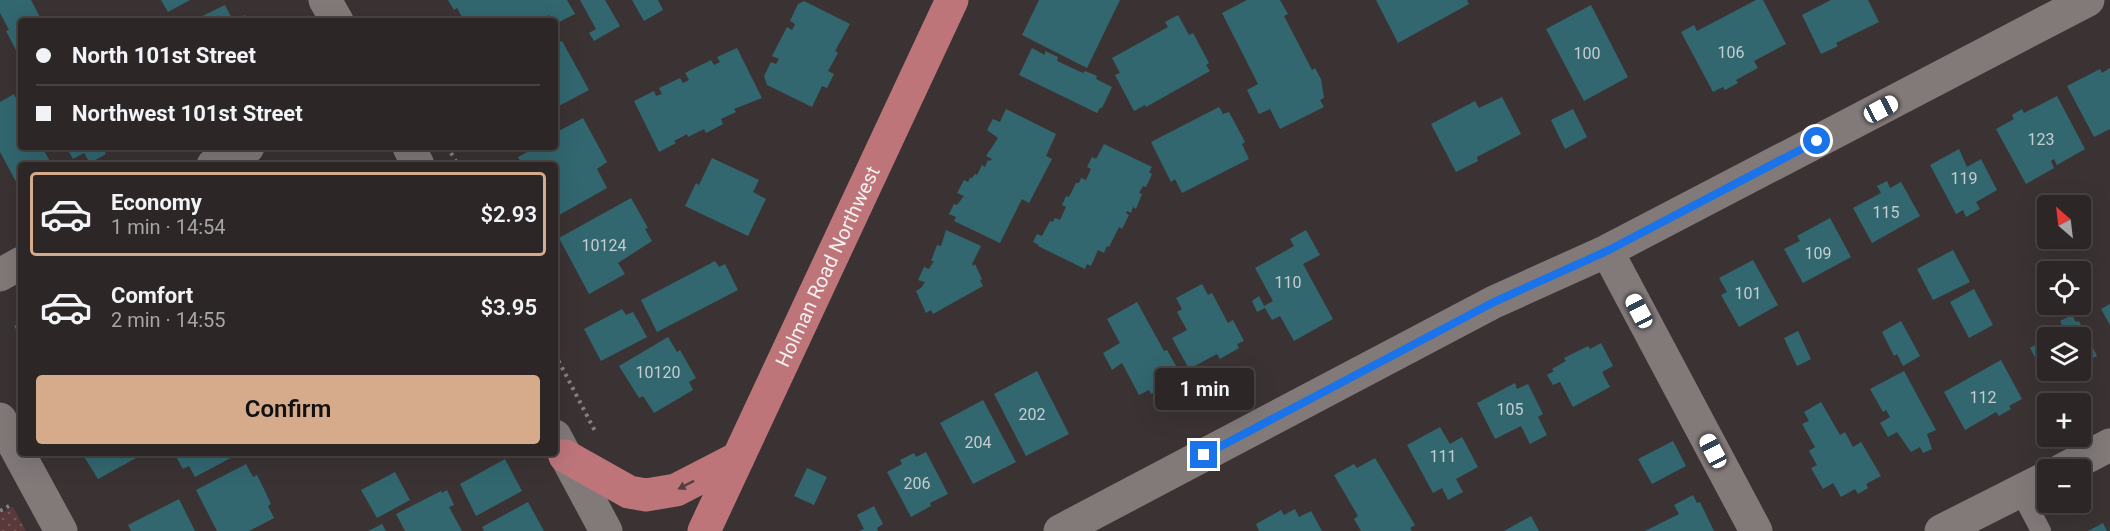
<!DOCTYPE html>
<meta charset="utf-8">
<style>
:root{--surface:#2c2626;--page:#342e2e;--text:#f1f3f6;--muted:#a6a5a7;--line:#484343;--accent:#d6ab8b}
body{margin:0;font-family:Roboto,sans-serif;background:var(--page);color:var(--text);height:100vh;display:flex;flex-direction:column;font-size:22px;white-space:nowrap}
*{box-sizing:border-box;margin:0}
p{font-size:20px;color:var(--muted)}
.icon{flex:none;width:33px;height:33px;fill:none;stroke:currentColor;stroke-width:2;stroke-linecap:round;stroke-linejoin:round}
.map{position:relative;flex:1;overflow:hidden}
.side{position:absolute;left:18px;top:162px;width:540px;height:294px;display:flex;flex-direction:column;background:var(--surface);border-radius:6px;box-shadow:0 6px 24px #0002,0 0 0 2px var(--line)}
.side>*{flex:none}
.hud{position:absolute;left:18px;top:18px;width:540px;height:132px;border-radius:6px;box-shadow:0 6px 24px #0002,0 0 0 2px var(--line);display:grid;align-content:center;height:132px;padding:0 18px;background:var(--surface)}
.needle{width:39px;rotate:332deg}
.controls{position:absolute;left:2037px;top:195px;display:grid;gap:12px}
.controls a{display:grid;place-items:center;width:54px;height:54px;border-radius:6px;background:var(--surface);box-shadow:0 6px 24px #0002,0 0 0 2px var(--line);font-size:30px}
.end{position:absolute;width:27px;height:27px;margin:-14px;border:8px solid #1a73e8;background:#fff;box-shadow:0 0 0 3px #fff}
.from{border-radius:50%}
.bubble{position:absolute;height:42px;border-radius:6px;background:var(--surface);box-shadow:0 6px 24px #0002,0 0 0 2px var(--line);font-size:20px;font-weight:600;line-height:42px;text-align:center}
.car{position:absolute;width:18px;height:36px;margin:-18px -9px;border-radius:8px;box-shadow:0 0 4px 2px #0007;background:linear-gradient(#fff 24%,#345 0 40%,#fff 0 76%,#345 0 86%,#fff 0)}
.hud b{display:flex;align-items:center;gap:21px;height:57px;font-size:22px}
.hud b+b{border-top:2px solid var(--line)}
.hud i{width:15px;height:15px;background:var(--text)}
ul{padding:10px 0 0;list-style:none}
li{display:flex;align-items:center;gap:18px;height:84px;margin:0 12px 9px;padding:0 6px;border:3px solid transparent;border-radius:6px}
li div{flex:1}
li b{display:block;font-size:22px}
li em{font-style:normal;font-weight:600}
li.current{border-color:var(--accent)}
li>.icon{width:54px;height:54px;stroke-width:1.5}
.primary-button{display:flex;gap:12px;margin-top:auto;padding:12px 18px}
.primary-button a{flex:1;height:69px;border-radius:6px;background:var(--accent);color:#111;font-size:24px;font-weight:600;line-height:69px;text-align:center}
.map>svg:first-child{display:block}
</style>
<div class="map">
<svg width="2110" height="531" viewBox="0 0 2110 531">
<defs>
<pattern id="grass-dots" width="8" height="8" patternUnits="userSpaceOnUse" patternTransform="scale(1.5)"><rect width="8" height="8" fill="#5b393a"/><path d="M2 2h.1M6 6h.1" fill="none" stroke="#735657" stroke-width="1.8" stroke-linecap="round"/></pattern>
</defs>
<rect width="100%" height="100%" fill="#3b3333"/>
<path fill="url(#grass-dots)" d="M13,507L26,531H0V514Z"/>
<path fill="#326770" d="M0,0H31L42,21H21V60L6,31L9,30L0,13Z
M161,0H190L168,12Z
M448,0H567L575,14L555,24V21H552L549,15L537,21H464L457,8L454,10Z
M580,0H605L620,26L594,41L589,33L596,29Z
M632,0H658L663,10L644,21Z
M1039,0H1120L1087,68L1022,35Z
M1247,0H1280L1288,14L1284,16L1312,70L1315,68L1321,79L1324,98L1320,100L1324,107L1280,129L1270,109L1259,114L1247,90L1258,84L1222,13Z
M1376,0H1467L1469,4L1398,43Z
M1756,0H1763L1786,44L1754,61L1758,68L1736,80L1738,83L1725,90L1723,87L1713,92L1681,32L1694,25L1697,31Z
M1831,0H1868L1879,22L1836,43L1838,46L1821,54L1802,15Z
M804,1L850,24L835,51L838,53L828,71L834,74L827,88L822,86L812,107L767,85L764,76L771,62L776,64L779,59L772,56L787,27L792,30L795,24L790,21L798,4Z
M225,5L233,21L245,15L248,21H192Z
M1591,5L1628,77L1584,101L1546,29Z
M1178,15L1189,35L1193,33L1209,63L1206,65L1210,71L1146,107L1145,105L1134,111L1115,75L1120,73L1112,58L1168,27L1165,22Z
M562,41L589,90L555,108V44Z
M737,48L762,98L734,109L736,112L721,119L723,124L706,133L704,129L688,137L687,134L674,141L676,143L659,152L634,101L654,91L656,96L662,94L659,88L680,78L683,83L689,80L685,73L711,60L714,65L720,62L717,57Z
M1032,48L1045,55V51L1058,57L1057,61L1083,73L1085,71L1097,76L1096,79L1112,87L1102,108H1100L1097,113L1019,75Z
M2110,68V129L2094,137L2067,86L2100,69L2102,73Z
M14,94L21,108V147H42L52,165H21V191L0,152V102Z
M2057,96L2085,149L2057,165L2054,159L2051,161L2054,168L2026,184L1996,129L2014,119L2012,115L2022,109L2024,113Z
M1502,97L1521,134L1477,157L1478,161L1456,172L1431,124L1475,101L1479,108Z
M1219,107L1223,114L1229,112L1245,142L1242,144L1249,159L1182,193L1175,179L1171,182L1151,142Z
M1006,109L1056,134L1046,156L1052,159L1029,203L1022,199L1000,243L954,221L956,217L949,214L954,204L957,205L964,196L957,193L964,180L968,182L970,178H972L975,174L977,175L982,165L985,167L988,160L990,161L992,159L986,156L998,138L987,130L993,119L1000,122Z
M1573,109L1587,137L1565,149L1551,120Z
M583,118L607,162L597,169L607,188L559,215L555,207V165H522L518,157L536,147H555V133Z
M1104,144L1152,167L1149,172L1152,174L1146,187L1143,186L1139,193L1142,194L1136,209L1133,207L1131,213L1127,211L1126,213L1129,215L1122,229L1119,227L1109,247L1107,246L1104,253L1098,250L1091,266L1087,264L1085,269L1038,246L1039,245L1033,242L1037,234L1042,236L1050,221L1053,222L1055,218L1060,220L1066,207L1062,205L1066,196L1069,197L1076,183H1079L1081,178L1086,180L1091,169L1087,167L1092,157L1096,159Z
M66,147H102L106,154L90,163L84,153L73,159Z
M1959,149L1967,167L1981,159L1997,190L1976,202L1980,209L1966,217L1963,210L1956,214L1930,165Z
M712,158L759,180L753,192L766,199L748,236L685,206L696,183L699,185Z
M1887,181L1890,188L1901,182L1920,216L1872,243L1853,208L1881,193L1877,186Z
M631,198L648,228L645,229L652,241L618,263L625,274L589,294L559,238Z
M1830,218L1851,257L1803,283L1784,249L1800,241L1797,236Z
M946,230L981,246L972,264L973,266L975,264L982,279L980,280L983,286L933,314L931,310L926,313L916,291L921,288L925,282L918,280L924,267L929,269L934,261H931L937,245L941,246Z
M1306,230L1320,255L1303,264L1333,319L1294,341L1280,316L1272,320L1265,308L1257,312L1252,301L1259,296L1264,306L1273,301L1255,268L1294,246L1290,239Z
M1953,250L1970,282L1933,300L1917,269Z
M1753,260L1778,305L1739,327L1721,295L1727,292L1719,278Z
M715,261L719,267L725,264L738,290L657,332L641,300Z
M1202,284L1208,295L1212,293L1228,323L1233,320L1244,341L1237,344L1239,348L1220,359L1217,354L1189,369L1172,338L1187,330L1177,312L1182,309L1176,298Z
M1974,289L1993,325L1969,338L1950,302Z
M1137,302L1164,351L1167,350L1180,373L1164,382L1166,386L1151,394L1149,390L1139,395L1122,363L1112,370L1103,353L1120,343L1107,319Z
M2110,304V325L2101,309Z
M622,309L626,315L633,312L647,337L601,361L584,329Z
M2072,315L2076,322L2079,321L2097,356L2080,364V338H2049L2064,329L2060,321Z
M1901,321L1920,356L1903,366L1897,354L1894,356L1882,332Z
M21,322V338L14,326Z
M1798,331L1811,359L1797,366L1784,338Z
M668,337L677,352L680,350L696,378L689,382L693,390L654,413L643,396L639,398L619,366Z
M2048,338V370H2068L2071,376L2061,382L2059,377L2048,382L2030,348Z
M1601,343L1613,366L1602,372L1610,387L1573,407L1560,382L1553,385L1547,375L1554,371L1552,369L1566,361L1564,358L1588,346L1590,349Z
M2001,360L2022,399L2009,406L2011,409L1999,416L1996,412L1965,430L1944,392Z
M1037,371L1069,434L1026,456L994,394Z
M1904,371L1936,430L1927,434L1932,449L1923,453L1920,447L1911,452L1897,432L1888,437L1880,423L1890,417L1886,410L1883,412L1870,389Z
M1515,383L1517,389L1528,384L1543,414L1538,417L1547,435L1530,444L1521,426L1495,439L1477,403Z
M983,400L1016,462L973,484L940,423Z
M1821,402L1840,435L1845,432L1853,447L1861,442L1881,476L1866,484L1868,488L1858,494L1855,489L1841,497L1833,483L1823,489L1811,468L1817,465L1809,451L1815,447L1802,424L1809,421L1804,412Z
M1440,427L1450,444L1462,437L1478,467L1456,479L1463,492L1448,500L1442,488L1433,493L1407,445Z
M1673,441L1686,466L1652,484L1638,459Z
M926,452L948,494L930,503L931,506L911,517L887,472L902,464L900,460L914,453L916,457Z
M85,453H145L98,479L83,455Z
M174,453H240L195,477L189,466L183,469Z
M1375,458L1415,525L1410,528L1412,531H1361L1354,519L1358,516L1334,475L1354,464L1357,468Z
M505,459L522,491L476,516L460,484Z
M246,464L253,477L257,475L264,489L271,504L268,506L274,518L249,531H217L196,490Z
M807,468L827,477L814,505L794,496Z
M395,472L410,500L377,518L361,490Z
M447,490L454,505L449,507L462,531H405L396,514L441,491L442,493Z
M1693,495L1697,503L1700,502L1714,531H1645L1679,514L1674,505Z
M179,499L195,531H131L128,525Z
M528,502L544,531H484L482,527Z
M874,506L883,524L877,528L878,531H859L864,529L857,515Z
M1295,509L1299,517L1311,511L1322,531H1259L1256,524L1281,510L1284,515Z
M1531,516L1539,531H1504Z
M2103,523L2107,531H2088Z
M382,524L386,531H368Z"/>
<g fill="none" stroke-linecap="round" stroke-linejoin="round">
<path stroke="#857f7f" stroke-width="4" stroke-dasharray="3 4.5" stroke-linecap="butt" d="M451,153L458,165
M555,354L596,433
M0,511L9,506"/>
<path stroke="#827979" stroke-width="20" d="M2020,491L2041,531"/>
<path stroke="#827979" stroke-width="33" d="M1607,251L1756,531
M0,419L61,531
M2062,470L2110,445
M1060,531L1494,302L1607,251L2088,0
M1941,531L2048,477"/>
<path stroke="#827979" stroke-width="33" d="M325,0L337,21
M409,147L418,165
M555,436L606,531"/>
<path stroke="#827979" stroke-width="33" d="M213,165L248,147
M0,275L21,263"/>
<g stroke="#bd757a" stroke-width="33">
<path d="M565,456L629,492L646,495L676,490L738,458"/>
<path id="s1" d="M704,531L952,0"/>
</g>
</g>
<defs><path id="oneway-solid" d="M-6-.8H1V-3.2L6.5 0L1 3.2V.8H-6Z" transform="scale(1.5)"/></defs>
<use fill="#554041" href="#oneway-solid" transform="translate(686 485) rotate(153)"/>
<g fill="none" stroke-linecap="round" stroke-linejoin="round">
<path stroke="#1a73e8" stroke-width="8" d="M1204,455L1494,302L1607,251L1817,141"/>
</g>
<g text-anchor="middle" stroke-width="4.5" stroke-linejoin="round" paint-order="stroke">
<g font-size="16" fill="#c4cdcf">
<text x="1731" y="58">106</text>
<text x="1587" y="59">100</text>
<text x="2041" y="145">123</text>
<text x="1964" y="184">119</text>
<text x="1886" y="218">115</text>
<text x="604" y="251">10124</text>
<text x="1818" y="259">109</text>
<text x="1288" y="288">110</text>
<text x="1748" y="299">101</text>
<text x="658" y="378">10120</text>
<text x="1983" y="403">112</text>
<text x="1510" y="415">105</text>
<text x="1032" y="420">202</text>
<text x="978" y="448">204</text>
<text x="1443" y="462">111</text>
<text x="917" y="489">206</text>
</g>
<g font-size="20" fill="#f4efef" stroke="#3b3333">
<text dy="7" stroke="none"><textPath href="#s1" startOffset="292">Holman Road Northwest</textPath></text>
</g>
</g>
</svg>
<div class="controls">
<a><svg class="needle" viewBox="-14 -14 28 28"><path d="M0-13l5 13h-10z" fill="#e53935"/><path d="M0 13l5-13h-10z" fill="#a6a5a7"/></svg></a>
<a><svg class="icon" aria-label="locate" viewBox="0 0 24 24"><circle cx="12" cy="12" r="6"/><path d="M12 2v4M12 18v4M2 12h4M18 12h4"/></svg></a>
<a><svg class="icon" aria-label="layers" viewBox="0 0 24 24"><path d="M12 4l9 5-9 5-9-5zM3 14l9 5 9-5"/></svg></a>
<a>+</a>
<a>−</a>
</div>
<i class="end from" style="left:1817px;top:141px"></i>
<i class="end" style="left:1204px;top:455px"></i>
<div class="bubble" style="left:1155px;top:368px;width:99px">1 min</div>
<i class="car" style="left:1881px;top:109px;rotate:62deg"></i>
<i class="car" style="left:1639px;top:311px;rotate:332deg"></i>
<i class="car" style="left:1713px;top:451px;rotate:332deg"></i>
<div class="hud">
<b><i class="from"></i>North 101st Street</b>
<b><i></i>Northwest 101st Street</b>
</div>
<section class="side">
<ul>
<li class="current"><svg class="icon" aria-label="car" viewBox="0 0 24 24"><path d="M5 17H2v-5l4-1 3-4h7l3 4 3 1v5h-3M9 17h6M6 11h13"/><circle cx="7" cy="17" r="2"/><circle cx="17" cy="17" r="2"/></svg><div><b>Economy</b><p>1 min · 14:54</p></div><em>$2.93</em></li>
<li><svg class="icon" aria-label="car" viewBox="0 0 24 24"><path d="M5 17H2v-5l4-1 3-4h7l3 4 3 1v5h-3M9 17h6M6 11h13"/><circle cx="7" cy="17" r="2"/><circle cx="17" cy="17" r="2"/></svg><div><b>Comfort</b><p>2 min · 14:55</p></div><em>$3.95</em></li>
</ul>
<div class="primary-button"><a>Confirm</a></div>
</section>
</div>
